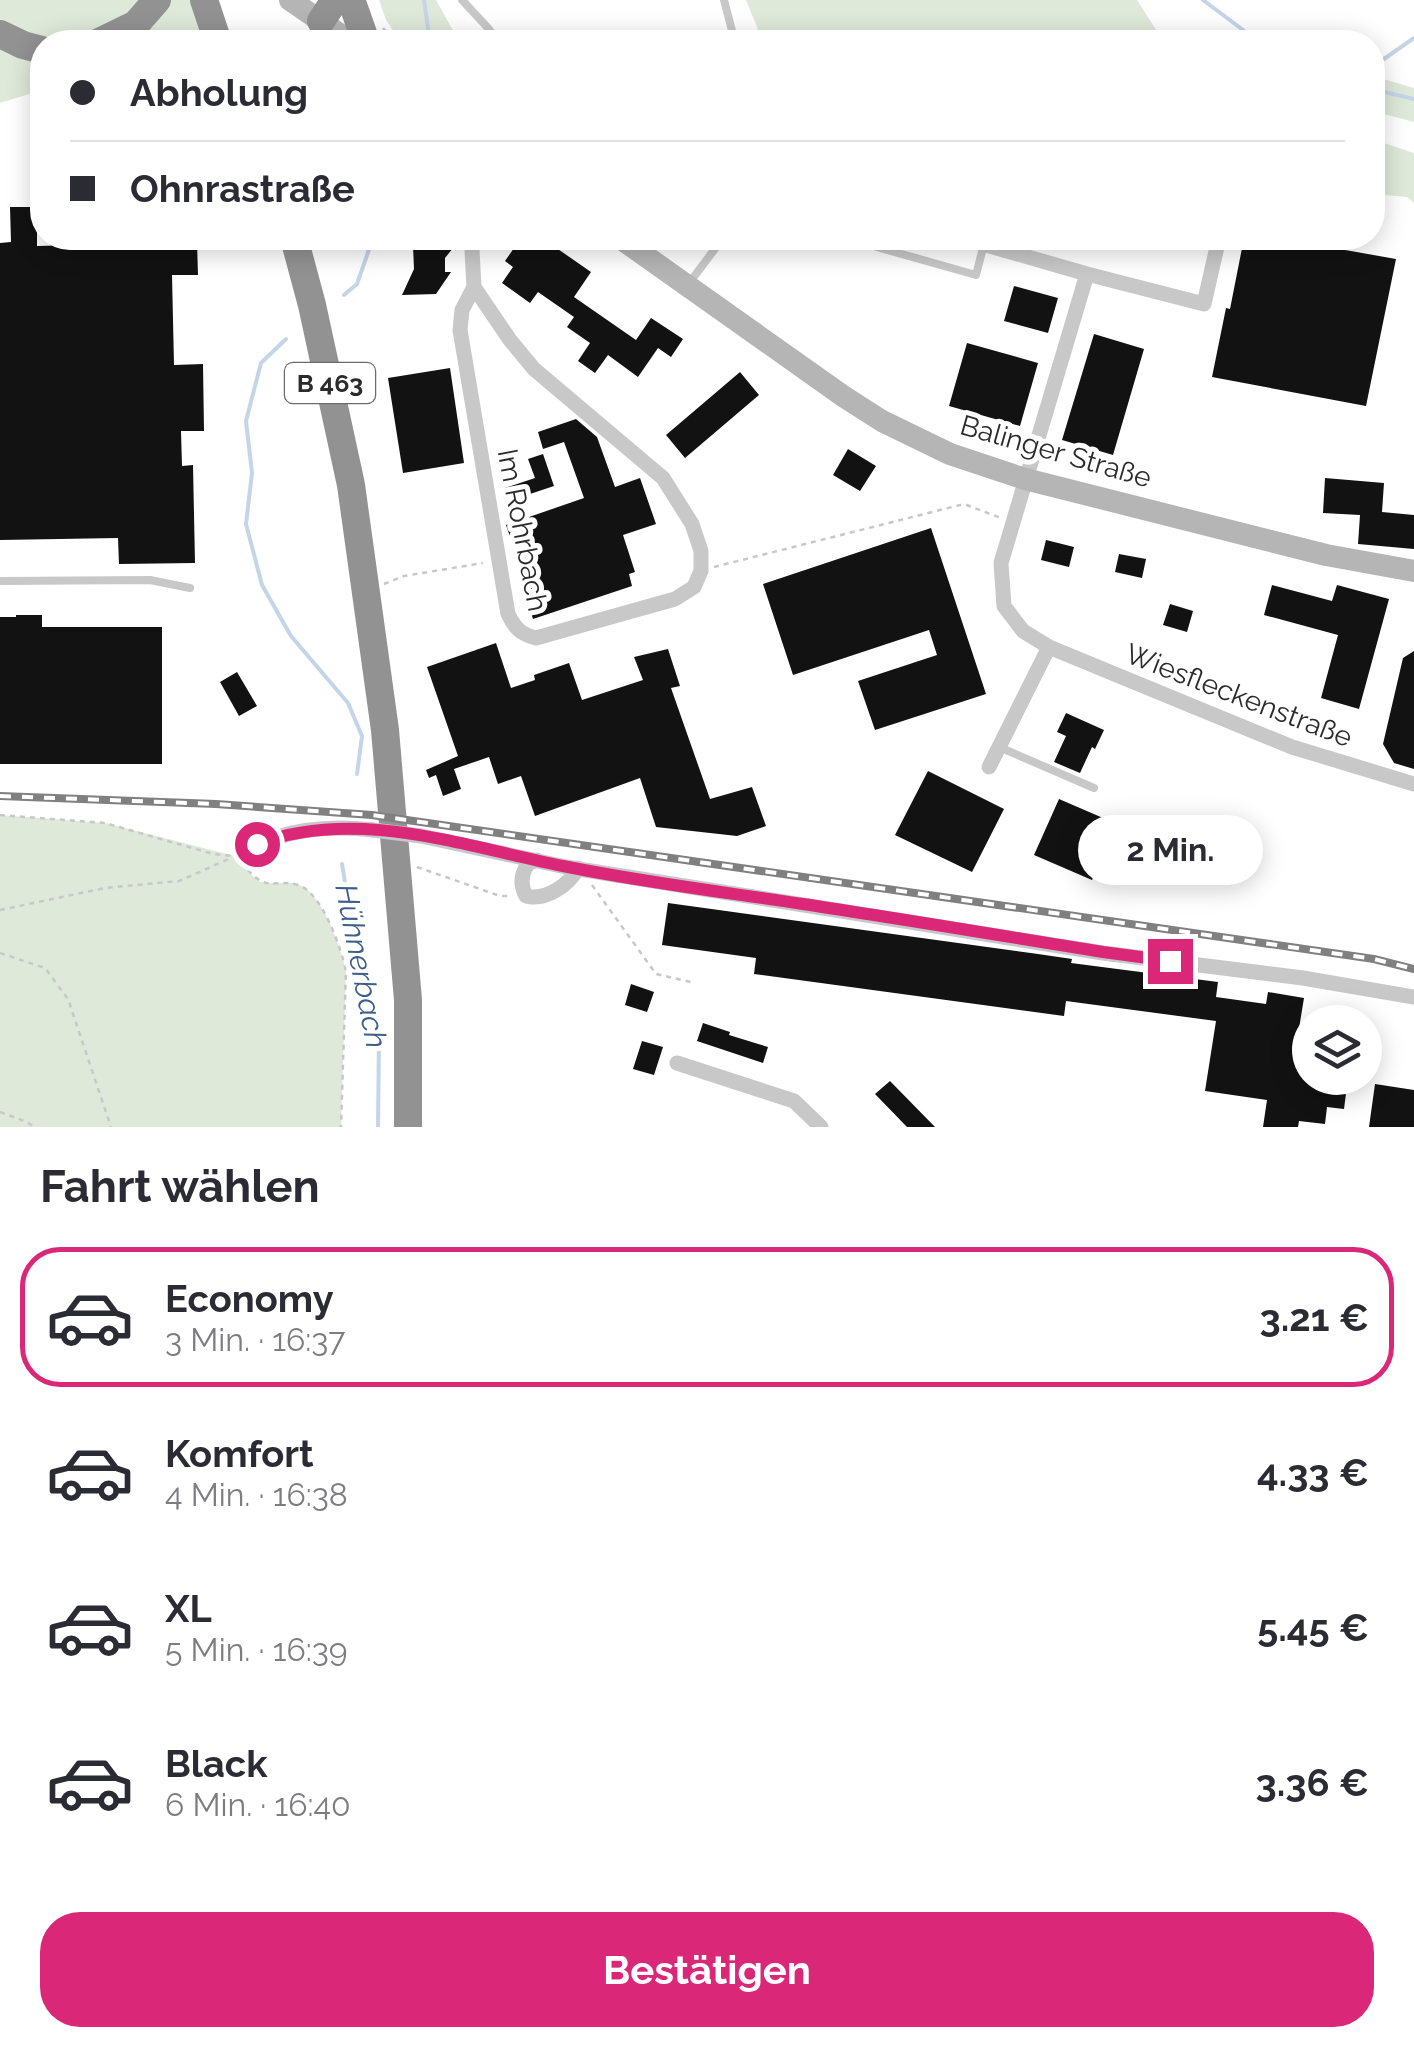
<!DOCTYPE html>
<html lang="de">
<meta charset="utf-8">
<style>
:root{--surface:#fff;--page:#f2f2f3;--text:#2b2b33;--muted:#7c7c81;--line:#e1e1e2;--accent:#db2777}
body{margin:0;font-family:Raleway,sans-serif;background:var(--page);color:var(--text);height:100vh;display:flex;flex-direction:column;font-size:38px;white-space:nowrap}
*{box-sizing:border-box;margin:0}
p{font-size:32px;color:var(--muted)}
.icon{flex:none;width:55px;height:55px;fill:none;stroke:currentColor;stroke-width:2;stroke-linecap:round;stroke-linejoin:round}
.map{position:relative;height:1127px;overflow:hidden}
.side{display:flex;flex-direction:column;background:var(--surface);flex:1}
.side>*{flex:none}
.top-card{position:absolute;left:30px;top:30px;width:1355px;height:220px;border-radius:40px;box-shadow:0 5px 25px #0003;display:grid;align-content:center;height:220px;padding:0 40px;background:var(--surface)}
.tools{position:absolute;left:1292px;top:1005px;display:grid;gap:20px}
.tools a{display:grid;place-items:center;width:90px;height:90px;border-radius:50%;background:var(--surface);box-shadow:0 5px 25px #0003;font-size:50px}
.end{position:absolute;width:45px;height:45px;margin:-22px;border:12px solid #db2777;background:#fff;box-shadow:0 0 0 5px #fff}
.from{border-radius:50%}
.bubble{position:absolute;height:70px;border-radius:35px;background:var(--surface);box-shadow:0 5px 25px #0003;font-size:32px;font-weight:700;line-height:70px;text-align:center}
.top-card b{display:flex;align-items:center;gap:35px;height:95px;font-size:38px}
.top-card b+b{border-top:2px solid var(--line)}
.top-card i{width:25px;height:25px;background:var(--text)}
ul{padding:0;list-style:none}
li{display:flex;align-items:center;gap:30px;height:140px;margin:0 20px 15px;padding:0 20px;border:5px solid transparent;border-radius:40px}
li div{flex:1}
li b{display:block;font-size:38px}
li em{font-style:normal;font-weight:700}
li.on{border-color:var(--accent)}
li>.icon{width:90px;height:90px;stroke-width:1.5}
h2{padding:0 40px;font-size:45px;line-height:120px}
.cta{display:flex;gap:20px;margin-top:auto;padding:20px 40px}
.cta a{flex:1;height:115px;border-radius:40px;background:var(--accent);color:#fff;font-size:40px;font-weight:700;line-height:115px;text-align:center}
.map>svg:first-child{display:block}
</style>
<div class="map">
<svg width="1414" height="1127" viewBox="0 0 1414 1127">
<rect width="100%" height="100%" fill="#fff"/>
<path fill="#dfe9d9" d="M0,0H192L207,42H42V90L0,103Z
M379,0H436L455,34L453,42H401L386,20Z
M746,0H1137L1164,42H763Z
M1373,76L1414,88V122L1373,111Z
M1372,139L1414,153V203L1407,197L1373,194Z
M0,815L105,823L235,856L244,855L248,871L258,881C271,885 285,881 297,884C322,891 341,948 346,971L341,1127H0Z"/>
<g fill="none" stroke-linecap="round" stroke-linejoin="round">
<path stroke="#c5d5e9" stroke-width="4" d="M424,0L430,42
M1203,0L1259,42
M1374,66L1414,38
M1372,89L1414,99
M344,295L357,284L373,238
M286,339L261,363L246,421L252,473L246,524L262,585L291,636L348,703L362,736L357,774
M342,864L351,918L379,1035L378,1127"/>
</g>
<path fill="#121212" d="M10,207H37V246L197,242L198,275H172L174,365L203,364L204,431H181L182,466L193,465L195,563L119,564L118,538L0,540V243L11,242Z
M408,238H461L445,258V272H451L436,294L402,295L414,269L413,246Z
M521,238H542L591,272L574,297L636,340L651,318L683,339L671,357L658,348L638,377L608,355L595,373L578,361L590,343L567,327L574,317L538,292L530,303L502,283L513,267L505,261Z
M1244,238H1256L1299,246L1300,242L1396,259L1366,406L1212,377L1226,308L1230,309Z
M1014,286L1058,298L1048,333L1004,321Z
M1094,334L1144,349L1113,455L1062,440Z
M967,343L1038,363L1020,426L949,406Z
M450,368L464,463L403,473L388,378Z
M740,372L759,395L685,458L666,435Z
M576,419L597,437L615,487L640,478L656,524L623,535L635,572L629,574L632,586L533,619L520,579L524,578L506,525L584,498L564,442L543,449L538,432Z
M848,449L876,466L860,491L833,475Z
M543,454L554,486L509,501L505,488L535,478L528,459Z
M1325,478L1384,483L1382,512L1414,515V549L1358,544L1360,515L1323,513Z
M931,528L986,694L875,730L858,681L937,655L929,630L793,675L763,584Z
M1046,540L1074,547L1069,567L1041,560Z
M1119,554L1146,559L1142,578L1115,572Z
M1272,585L1332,601L1337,585L1389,599L1359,709L1321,698L1338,635L1264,615Z
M1170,604L1193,611L1187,632L1163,625Z
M16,615H42V627H162V764H0V617H16Z
M496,643L511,688L535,680L534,675L569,663L582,700L643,680L634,657L668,649L680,686L671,688L710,799L752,787L766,826L737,836L656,827L640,778L535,816L521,776L498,784L489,757L454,769L461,789L443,796L436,775L429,778L426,770L458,756L427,667Z
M1414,651V769L1394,763L1383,744L1403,658Z
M237,672L257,706L239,716L220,682Z
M1066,713L1104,730L1095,749L1092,747L1080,773L1054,762L1066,736L1057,732Z
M928,771L1004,809L972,872L895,835Z
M1059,799L1117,824L1092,880L1034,855Z
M668,903L1038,954L1072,959L1071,963L1218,982L1216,997L1266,1004L1268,992L1304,998L1294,1059L1310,1061V1078H1348L1344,1109L1327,1107L1325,1124L1299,1121L1298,1127H1263L1267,1100L1205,1091L1216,1021L1066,1001L1064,1016L754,974L756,958L662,945Z
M631,984L654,992L647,1012L625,1005Z
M703,1023L730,1032L729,1035L768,1047L763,1063L697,1041Z
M642,1041L663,1047L654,1075L633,1069Z
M890,1081L935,1127H907L875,1094Z
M1375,1084L1414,1090V1127H1369Z"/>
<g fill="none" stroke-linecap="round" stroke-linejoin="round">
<path stroke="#c8c8c8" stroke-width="2.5" stroke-dasharray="5 5" stroke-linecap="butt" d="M383,28L395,42
M268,42L287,40L290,42
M714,567L964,504L1001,518
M384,584L404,576L483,563
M0,815L105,823L213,854L232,856
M417,867L500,896H509
M248,870C268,893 275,878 298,885C322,892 341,948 346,971L341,1127
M592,885L656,974L695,983
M0,910L105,888L179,881L231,858
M0,953L45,968L68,999L111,1127
M0,1112L27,1122L34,1127"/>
<path stroke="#c8c8c8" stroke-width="8" d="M462,0L489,29L498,42
M724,0L735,42
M845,238L976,275L984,244
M690,282L723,238
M0,581L150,580L190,588
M999,747L1094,788"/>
<path stroke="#c8c8c8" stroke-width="15" d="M962,238L1087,274L1001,563L1004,606L1023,631L1049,647L1292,747L1414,784
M1087,274L1204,304L1219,238
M474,287L462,310L460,330L508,614C515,628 520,634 536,638L675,599L694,587L701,571V551L692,524L663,478L534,369L510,340L474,287L472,250L475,238
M989,767L1049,647
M421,836L566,867L1103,953L1303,978L1414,997
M244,855C278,828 331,825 373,830
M537,860L528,864C521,874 520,885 526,896C546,901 569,885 578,868
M677,1063L794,1101L821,1127"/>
<path stroke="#b5b5b5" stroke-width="22" d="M290,0L351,42
M620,238L843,396L882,421L950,454L1025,479L1326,555L1414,571"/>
<path stroke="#929292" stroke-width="28" d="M204,0L218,42
M353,5L366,42
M321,21L335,0
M0,34L23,45L42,50
M99,42L136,24L157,0
M294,238L312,305L351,485L385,730L408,1000V1127"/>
<g stroke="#808080" stroke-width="8">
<path id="rail" d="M0,796L216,804L372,815L1374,959L1414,969"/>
</g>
<use href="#rail" stroke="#fff" stroke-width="4" stroke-dasharray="11" stroke-linecap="butt"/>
<path stroke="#c8c8c8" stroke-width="15" d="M373,830L421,836"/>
</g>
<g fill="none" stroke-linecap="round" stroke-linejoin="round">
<path stroke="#db2777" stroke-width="12" d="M257,844C357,807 463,846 563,866C642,882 723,892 803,904C903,919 1003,936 1103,952L1170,961"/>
</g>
<g text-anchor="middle" stroke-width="10" stroke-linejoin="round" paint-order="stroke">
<rect fill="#fff" stroke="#6b6b6b" stroke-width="2.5" x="285" y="363" width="90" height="40" rx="8"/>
<g font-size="25" font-weight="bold" fill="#2b2b2b">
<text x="330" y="392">B 463</text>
</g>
<g font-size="28" fill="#2b2b2b" stroke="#fff">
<text transform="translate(1056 451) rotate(16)" y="10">Balinger Straße</text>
<text transform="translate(523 530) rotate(79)" y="10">Im Rohrbach</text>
<text transform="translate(1239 695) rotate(21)" y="10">Wiesfleckenstraße</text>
</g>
<g font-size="30" font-style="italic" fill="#3d5e89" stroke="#fff">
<text transform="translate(361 966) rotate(79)" y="10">Hühnerbach</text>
</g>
</g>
</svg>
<div class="tools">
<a><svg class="icon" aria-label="layers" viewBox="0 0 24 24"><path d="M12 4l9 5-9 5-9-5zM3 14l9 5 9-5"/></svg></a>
</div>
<i class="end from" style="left:257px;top:844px"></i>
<i class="end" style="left:1170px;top:961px"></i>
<div class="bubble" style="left:1078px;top:815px;width:185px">2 Min.</div>
<div class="top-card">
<b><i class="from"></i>Abholung</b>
<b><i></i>Ohnrastraße</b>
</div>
</div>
<section class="side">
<h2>Fahrt wählen</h2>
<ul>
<li class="on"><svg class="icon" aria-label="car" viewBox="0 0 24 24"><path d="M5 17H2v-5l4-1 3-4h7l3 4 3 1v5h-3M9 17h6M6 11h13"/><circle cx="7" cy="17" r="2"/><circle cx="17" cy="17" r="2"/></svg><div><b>Economy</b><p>3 Min. · 16:37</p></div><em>3.21 €</em></li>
<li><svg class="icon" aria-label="car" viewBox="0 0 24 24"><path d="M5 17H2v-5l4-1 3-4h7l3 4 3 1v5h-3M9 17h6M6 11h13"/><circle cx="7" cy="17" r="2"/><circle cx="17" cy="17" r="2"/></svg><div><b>Komfort</b><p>4 Min. · 16:38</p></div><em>4.33 €</em></li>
<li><svg class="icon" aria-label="car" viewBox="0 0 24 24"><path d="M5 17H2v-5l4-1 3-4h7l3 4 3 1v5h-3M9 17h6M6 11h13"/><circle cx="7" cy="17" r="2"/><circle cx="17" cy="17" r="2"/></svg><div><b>XL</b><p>5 Min. · 16:39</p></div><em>5.45 €</em></li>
<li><svg class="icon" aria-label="car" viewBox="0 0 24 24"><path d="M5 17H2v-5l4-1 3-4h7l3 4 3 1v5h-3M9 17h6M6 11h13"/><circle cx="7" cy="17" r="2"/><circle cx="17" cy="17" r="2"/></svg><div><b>Black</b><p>6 Min. · 16:40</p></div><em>3.36 €</em></li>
</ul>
<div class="cta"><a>Bestätigen</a></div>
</section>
